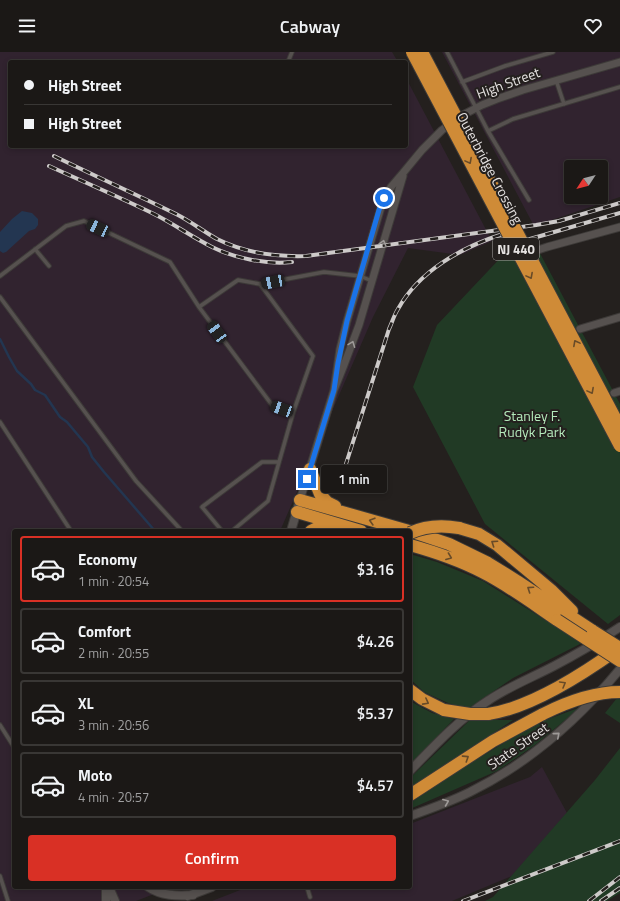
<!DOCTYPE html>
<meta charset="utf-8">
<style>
:root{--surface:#1b1816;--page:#24211f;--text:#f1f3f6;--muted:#a0a0a1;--line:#393735;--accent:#d93025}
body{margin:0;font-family:"Titillium Web",sans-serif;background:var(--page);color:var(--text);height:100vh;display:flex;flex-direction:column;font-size:15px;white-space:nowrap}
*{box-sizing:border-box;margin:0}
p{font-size:13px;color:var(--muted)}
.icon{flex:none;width:22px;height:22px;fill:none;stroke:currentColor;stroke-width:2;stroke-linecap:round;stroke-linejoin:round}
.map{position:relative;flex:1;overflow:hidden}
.details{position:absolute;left:12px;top:477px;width:400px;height:360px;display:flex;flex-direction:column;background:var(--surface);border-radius:4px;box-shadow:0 2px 6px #0003,0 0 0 1px var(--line)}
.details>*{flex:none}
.hud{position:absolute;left:8px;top:8px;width:400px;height:88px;border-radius:4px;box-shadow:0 2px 6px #0003,0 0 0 1px var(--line);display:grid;align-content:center;height:88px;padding:0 16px;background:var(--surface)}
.needle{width:26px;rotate:234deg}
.buttons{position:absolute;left:564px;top:108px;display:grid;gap:8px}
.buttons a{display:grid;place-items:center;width:44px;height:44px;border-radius:4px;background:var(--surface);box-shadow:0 2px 6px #0003,0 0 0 1px var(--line);font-size:20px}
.end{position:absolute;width:18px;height:18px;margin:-9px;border:5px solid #1a73e8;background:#fff;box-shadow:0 0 0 2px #fff}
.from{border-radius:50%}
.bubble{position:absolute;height:28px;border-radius:4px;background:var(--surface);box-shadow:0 2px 6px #0003,0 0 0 1px var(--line);font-size:13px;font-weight:600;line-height:28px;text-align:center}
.car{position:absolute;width:12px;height:24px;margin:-12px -6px;border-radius:5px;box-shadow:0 0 3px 1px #0007;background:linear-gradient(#222 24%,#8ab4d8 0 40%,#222 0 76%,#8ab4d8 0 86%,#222 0)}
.hud b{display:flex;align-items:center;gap:14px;height:38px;font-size:15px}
.hud b+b{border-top:1px solid var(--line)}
.hud i{width:10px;height:10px;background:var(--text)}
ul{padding:7px 0 0;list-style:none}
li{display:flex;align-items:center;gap:12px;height:66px;margin:0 8px 6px;padding:0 8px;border:2px solid var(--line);border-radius:4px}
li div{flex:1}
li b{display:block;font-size:15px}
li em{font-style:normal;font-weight:600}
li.current{border-color:var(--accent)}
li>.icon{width:36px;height:36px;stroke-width:1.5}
.action{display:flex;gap:8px;margin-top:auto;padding:8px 16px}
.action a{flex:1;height:46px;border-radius:4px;background:var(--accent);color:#fff;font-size:16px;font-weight:600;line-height:46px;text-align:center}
header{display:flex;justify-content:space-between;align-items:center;height:52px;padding:0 16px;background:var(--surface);font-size:18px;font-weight:600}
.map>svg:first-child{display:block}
</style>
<header><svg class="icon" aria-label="menu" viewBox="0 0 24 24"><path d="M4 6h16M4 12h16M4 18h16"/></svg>Cabway<svg class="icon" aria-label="heart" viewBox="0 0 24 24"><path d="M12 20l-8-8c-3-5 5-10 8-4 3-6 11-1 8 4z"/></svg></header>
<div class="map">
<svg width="620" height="849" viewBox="0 0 620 849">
<rect width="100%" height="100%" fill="#24201e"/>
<path fill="#31232f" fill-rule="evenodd" d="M0,0H392L398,10H10V94H406V26L492,189L460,203L408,196L373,265L280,479H14V835H172L136,849H0Z
M442,0H620V145L534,174ZM571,115H601V145H571Z
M542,715L567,761L512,824L452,849H212L248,835H410V772L530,725Z"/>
<path fill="#213a25" d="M534,190L620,352V563L608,572L485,472L413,335L437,273L506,200Z
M410,502L437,510L483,529L582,591L513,626L468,657L448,651L424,640L410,627Z
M617,646H620V671L605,661Z
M410,649L432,661L454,667L410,713Z
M581,655L535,693L497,719L410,757V751L469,712L535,672Z
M470,668H513L410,737V726Z
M620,696V841L607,849H485L493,845L507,829L595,728Z"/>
<path fill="#233651" d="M22,159L32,161L38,167V173L35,177L29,179L6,200L3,201L0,199V180L12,167Z"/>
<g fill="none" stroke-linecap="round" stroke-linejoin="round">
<path stroke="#233651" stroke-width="2.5" d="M0,287L9,305L17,319L31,332L35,338L45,343L60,365L67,370L88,395L92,405L104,420L155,479"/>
<g stroke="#3d3a38" stroke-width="5.5">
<path id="service" d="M447,0L488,79L529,148
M288,10L292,0
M556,28L564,52
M462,30L505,14L553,0
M488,79L513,67L620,35
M35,197L49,214
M0,224L66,174L84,169L170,210L199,255
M260,232L313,304L293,361L272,353L199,255L238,228L260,232L324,220L360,224L372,229
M0,245L136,429L182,479
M0,370L71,479
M222,479L202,455L262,410H279
M232,479L268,449L293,361
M0,673L14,695
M0,824L8,849
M307,835L310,845"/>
</g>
<g stroke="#3d3a38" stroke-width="9">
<path id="minor" d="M538,198L547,195L620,175
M580,277L620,265
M334,338L340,297L347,269L382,152L391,135L403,121L422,98L442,78L461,64L482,53L497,47L523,38L620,10
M614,341L620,339
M300,448L334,338L344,313L359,273L403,124"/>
</g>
<g stroke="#3d3a38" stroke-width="10">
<path id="tertiary" d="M291,479L300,448
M410,719C435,693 459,667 489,648C510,634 533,625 554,614C577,602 599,589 620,575
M410,764C430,757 450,750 470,740C529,711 578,668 620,617
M106,835V849
M109,835L115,849
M148,835C161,844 177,844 193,843
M188,844L212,835"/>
</g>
<g stroke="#3d3a38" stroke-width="14">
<path id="motorway" d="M310,417L320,442L327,450L335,454
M300,448L409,479
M297,460L361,479
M459,476L479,482L497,493L551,538L572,559
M311,479C318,475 325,473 333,473
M410,479L449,492L488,511L517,529L593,579
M410,493C435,500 459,508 482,520C508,533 532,551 557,568
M410,638L422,647L444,658
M488,662C531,656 583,622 618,597
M410,743L493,689L543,662"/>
</g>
<use href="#service" stroke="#56514f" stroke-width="3.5"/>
<use href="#minor" stroke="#56514f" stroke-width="7"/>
<use href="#tertiary" stroke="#56514f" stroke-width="8"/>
<use href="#motorway" stroke="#cf8b37" stroke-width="12"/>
<g stroke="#cdcac9" stroke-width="4">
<path id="rail" d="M54,104C95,124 135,142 176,162C190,169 203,179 217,187C245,201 275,205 306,204L536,173L559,169L620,151
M49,114C84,130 119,145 154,162C174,172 192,185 212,195C234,206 267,213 292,210
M530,187L620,161
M345,415L389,277C392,271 394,263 398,257C419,219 462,195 503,182
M463,849L620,789
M589,849L620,825
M601,849L620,836"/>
</g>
<use href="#rail" stroke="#24201e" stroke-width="2.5" stroke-dasharray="8" stroke-linecap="butt"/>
<g stroke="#3d3a38" stroke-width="14" stroke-linecap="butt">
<path id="motorway-bridge" d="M412,0L620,394
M422,0L620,375
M410,481C425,474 442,473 459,476
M557,568L620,609
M593,579L620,596
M444,658L470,662H488
M543,662C567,650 593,640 620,640"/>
</g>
<use href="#motorway-bridge" stroke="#cf8b37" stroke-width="12"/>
</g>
<defs><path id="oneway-chevron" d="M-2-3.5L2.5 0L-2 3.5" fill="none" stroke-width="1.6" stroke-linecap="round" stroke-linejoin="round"/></defs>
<g stroke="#684b28">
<use href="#oneway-chevron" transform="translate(469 109) rotate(62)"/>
<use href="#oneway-chevron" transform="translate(530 224) rotate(62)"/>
<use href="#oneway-chevron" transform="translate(576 291) rotate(-118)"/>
<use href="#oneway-chevron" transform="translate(591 339) rotate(62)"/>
<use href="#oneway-chevron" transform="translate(372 469) rotate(-164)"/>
<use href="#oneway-chevron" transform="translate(494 491) rotate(-146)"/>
<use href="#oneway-chevron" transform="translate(449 505) rotate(21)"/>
<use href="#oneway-chevron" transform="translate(530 537) rotate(-146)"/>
<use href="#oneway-chevron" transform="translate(563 632) rotate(-30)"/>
<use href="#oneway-chevron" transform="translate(426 650) rotate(28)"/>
<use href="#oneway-chevron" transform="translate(466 706) rotate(-33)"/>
</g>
<g stroke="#9e9a98">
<use href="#oneway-chevron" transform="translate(383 191) rotate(-74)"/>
<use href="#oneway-chevron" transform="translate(352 292) rotate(-69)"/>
<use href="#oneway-chevron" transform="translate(557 683) rotate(-41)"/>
<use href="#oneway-chevron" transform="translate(446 750) rotate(-22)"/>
</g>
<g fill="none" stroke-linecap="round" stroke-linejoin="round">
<path stroke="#1a73e8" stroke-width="5" d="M307,427L334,338L338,311L347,269L379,158L384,146"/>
</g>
<g text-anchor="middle" stroke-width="4" stroke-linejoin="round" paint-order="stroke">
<rect fill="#24201e" stroke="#aba8a6" stroke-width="1" x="493" y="186" width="46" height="22" rx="3"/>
<g font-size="13" font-weight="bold" fill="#e5e2e1">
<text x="516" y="202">NJ 440</text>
</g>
<g font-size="14" fill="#e5e2e1" stroke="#24201e">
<text transform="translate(508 31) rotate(-20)" y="5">High Street</text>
<text transform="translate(490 116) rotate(62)" y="5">Outerbridge Crossing</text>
<text transform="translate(518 694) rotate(-35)" y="5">State Street</text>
</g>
<g font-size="14" fill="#b4e9bb" stroke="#24201e">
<text x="532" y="369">Stanley F.<tspan x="532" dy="16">Rudyk Park</tspan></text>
</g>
</g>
</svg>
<div class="buttons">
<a><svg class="needle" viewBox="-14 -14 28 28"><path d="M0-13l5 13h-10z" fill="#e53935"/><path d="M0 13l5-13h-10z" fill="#a0a0a1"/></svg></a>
</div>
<i class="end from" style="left:384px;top:146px"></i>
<i class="end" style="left:307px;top:427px"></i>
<div class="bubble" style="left:321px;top:413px;width:66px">1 min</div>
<i class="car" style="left:98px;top:176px;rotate:295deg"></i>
<i class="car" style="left:273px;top:230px;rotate:259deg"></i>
<i class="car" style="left:217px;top:280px;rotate:324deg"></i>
<i class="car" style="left:282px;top:357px;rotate:290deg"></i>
<div class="hud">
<b><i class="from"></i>High Street</b>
<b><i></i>High Street</b>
</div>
<section class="details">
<ul>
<li class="current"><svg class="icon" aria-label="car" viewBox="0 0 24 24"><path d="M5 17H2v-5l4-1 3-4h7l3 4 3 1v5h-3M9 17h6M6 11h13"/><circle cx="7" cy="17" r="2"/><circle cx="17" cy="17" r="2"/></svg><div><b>Economy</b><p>1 min · 20:54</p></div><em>$3.16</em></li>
<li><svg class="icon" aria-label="car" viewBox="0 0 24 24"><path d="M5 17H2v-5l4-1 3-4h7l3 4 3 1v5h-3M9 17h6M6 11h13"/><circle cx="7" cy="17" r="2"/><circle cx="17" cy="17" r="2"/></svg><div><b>Comfort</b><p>2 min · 20:55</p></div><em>$4.26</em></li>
<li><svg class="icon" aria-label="car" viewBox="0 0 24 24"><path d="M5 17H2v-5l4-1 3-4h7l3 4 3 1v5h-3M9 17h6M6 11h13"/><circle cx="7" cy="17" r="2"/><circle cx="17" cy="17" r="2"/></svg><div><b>XL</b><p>3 min · 20:56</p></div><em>$5.37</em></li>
<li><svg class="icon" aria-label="car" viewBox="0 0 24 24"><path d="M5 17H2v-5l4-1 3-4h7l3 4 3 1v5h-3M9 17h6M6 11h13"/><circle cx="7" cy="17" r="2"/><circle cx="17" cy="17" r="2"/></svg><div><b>Moto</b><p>4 min · 20:57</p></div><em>$4.57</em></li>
</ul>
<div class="action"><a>Confirm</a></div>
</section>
</div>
